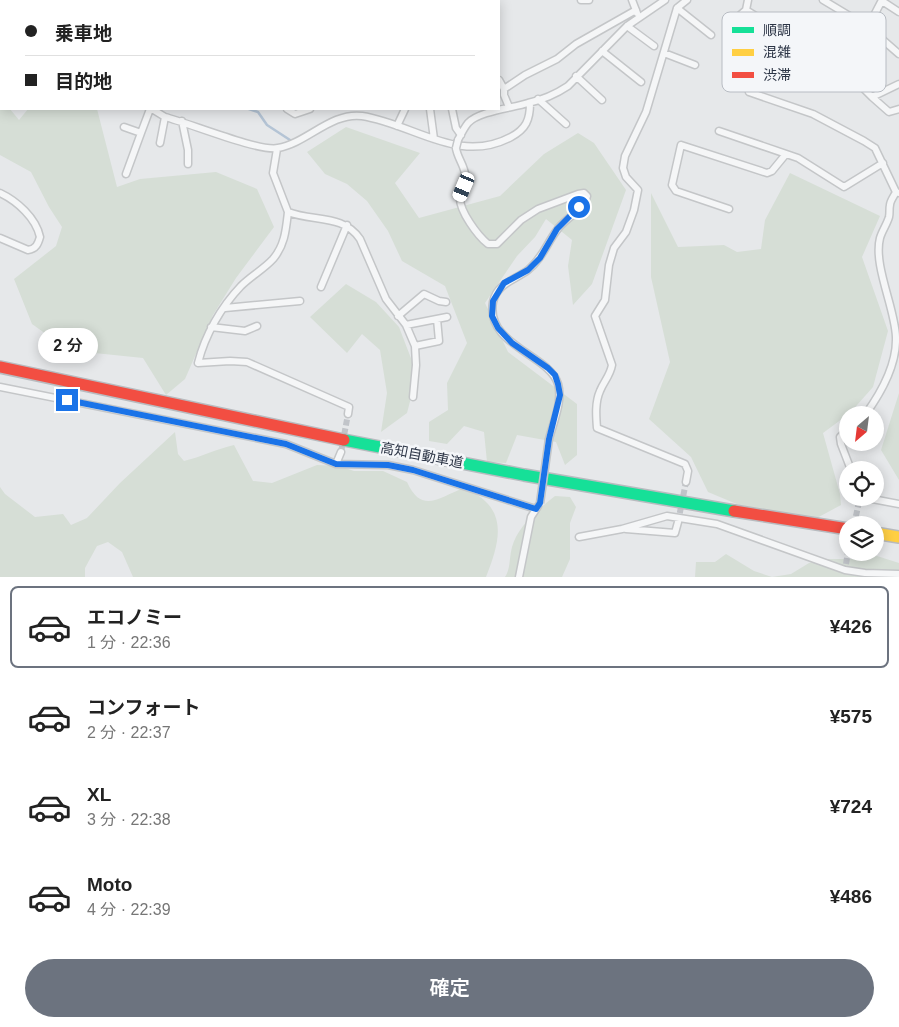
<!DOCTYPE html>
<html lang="ja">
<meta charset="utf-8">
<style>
:root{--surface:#fff;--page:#f2f2f2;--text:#222;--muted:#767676;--line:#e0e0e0;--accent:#6c737f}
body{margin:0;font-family:Arial,"Noto Sans JP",sans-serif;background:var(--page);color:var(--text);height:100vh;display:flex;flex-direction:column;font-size:19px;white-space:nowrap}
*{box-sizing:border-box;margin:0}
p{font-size:16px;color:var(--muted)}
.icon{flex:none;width:28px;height:28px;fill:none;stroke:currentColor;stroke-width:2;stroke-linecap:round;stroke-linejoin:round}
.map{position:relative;height:577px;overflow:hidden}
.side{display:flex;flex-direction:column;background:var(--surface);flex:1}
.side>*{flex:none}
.banner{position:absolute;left:0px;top:0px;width:500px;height:110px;box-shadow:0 2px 12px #0003;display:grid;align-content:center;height:110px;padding:0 25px;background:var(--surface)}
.needle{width:32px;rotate:208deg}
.tools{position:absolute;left:839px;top:406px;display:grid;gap:10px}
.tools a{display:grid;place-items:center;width:45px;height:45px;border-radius:50%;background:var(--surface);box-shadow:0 2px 12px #0003;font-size:25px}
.end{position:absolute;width:22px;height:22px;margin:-11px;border:6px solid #1a73e8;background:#fff;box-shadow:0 0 0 2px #fff}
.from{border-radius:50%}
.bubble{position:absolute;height:35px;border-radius:18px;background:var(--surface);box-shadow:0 2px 12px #0003;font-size:16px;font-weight:600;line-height:35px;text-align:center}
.car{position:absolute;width:15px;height:30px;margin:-15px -8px;border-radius:6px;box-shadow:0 0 4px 1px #0007;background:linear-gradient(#fff 24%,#345 0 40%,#fff 0 76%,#345 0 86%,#fff 0)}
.banner b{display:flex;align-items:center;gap:18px;height:48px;font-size:19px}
.banner b+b{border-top:1px solid var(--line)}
.banner i{width:12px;height:12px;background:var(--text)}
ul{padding:9px 0 0;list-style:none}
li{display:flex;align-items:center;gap:15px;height:82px;margin:0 10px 8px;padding:0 15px;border:2px solid transparent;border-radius:8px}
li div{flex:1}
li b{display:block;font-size:19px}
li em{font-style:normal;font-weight:600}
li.selected{border-color:var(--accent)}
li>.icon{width:45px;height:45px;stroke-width:1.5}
.cta{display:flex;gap:10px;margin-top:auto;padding:10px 25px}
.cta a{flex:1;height:58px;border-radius:30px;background:var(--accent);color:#fff;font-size:20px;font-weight:600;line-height:58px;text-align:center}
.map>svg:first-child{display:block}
</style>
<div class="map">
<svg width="899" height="577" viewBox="0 0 899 577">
<rect width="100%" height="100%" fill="#e6e8ea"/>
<path fill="#d6ded6" d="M0,97L1,109H10L19,120L28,109H97L117,187L140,179L216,172L257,189L274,227L236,278L213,315L185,379L166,395L143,358L75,351L64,347L32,324L14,279L56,246L62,227L49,207L31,172L0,155Z
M346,127L420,153L395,183L419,218L500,196L544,154L578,133L594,143L626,190L592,284L573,305L568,266L572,240L546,219L535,237L517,256L485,303L508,352L577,404V455L565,465L556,442L517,435L506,463L487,462L484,432L464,426L447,444L429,441V422L448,410L447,383L467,343L445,286L402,261L388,231L367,201L347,184L325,174L307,152Z
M790,173L880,216L862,257L888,331L873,387L850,413L823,433L840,494L841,505L815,519L739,505L708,492L691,457L649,419L670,362L651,277V193L678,247L724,245L737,252L761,249L765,220Z
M346,284L376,302L399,327L417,374L407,413L381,432L387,393L380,350L362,334L347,353L310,317Z
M899,393V480L881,450Z
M175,432L178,454L184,461C201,457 216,449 234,445L253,481L272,483L317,465L339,466L354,471H383L407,482C422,515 439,497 464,488C509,507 501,539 486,577H133L122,552L108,542L97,546L85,568V577H0V487L5,494L35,517L63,514L71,525L87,518L120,483Z
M555,496L570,497L576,507L570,523V559L562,577H505C511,568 509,557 512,547C518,526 538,509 555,496Z
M726,554L754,571L772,577L791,574L809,563L829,559H858L877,556L899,563V577H695L696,562H715Z"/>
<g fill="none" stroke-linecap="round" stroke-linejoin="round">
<path stroke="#b4c4d5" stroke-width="2.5" d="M141,0V1
M249,109L258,112L267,125L290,140"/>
<path stroke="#c1c4c9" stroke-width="6" stroke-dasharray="6 3" stroke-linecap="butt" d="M341,452L348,414
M678,522L686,482
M854,525L859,502
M846,564L848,552"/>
<g stroke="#c4c6c8" stroke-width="9">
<path id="street" d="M70,0L71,1
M308,0V1
M359,0V1
M410,0V1
M435,0V1
M581,0H589
M632,0L637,13
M748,0L746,10L847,72L872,97L899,84
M823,0L868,27L899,54
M194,1V0
M444,1L446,0
M882,1L899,12
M677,8L711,35
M746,10L738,17L768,56L749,92L813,114L864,141L875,148L896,192L899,193
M627,26L654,46
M602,51L641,82
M664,53L695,65
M842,68L868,27L882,0
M576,76L602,100
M499,80L504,89
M872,97L889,112L899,109
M538,99L566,124
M509,107L504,95V89L525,75L557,59L576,44L636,10
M152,109L165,117C189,123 259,152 278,148C307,143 331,112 362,116C414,124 459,165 511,137C526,129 530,120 530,103
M287,109L295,114L310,109
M430,109L434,139
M452,109L456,128L461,135
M182,121L188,150V164
M397,126L405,109
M124,127L141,133L150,109
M719,131L798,158L844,187L883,163
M458,140C461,134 464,128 468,123C479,111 513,108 528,103C542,100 556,94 568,86L627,26L665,0
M160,143L165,117
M456,148C457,157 464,165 465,174C466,183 460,189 460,197C459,211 478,236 488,244H497L521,220L538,209L578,194L584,193L587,196C584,210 564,219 557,230C547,243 542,259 528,270C515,280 497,283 493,302C485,345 550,355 558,384C563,401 553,423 549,439
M277,149L273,173L288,212C314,222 343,214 360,239L386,299L406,325L415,346L416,365L413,397
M126,174L141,133
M0,193C17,201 36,218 40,237C38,244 36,249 28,250L0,238
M729,209L676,191L672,185L681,145L767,173L772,171L786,154
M288,212C286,229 285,245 273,259C264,269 251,276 241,286C221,307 205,335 198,363L230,361L247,362L349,407L348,414
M321,287L347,225
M225,308L300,301
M398,316L424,294L439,301L446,302
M406,325L447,317
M211,327L245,331L257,326
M415,346L439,341L437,319
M0,387L286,444L336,464L388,465L413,470L536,509
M865,415C881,393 897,365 896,337C895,308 873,265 880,238C882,231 887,224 889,217C890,213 889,209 890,205C890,201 894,196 896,192
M848,429L840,437L841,444L851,470
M336,464L341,452
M686,482L688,471L685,464L597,428C596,416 595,402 600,391C604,381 610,376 612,365L595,316L605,300L609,265L614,248L626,232L634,210L638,190L626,177L623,168L625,156L646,112L677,8L687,0
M867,498L899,504
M859,502L860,498
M626,529L675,533L678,522
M579,537L622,529L667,516L717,524L845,570L865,573L899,574
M519,577L531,517L538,506"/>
</g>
<g stroke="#b8bbbf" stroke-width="14">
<path id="fast" d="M344,440L524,475L734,511"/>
</g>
<g stroke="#b8bbbf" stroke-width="14">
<path id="slow" d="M875,533L899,537"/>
</g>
<g stroke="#b8bbbf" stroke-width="14">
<path id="jam" d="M0,367L344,440
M734,511L848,529"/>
</g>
<use href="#street" stroke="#f5f6f7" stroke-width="6"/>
<use href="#fast" stroke="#16e098" stroke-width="11"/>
<use href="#slow" stroke="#ffcf43" stroke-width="11"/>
<use href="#jam" stroke="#f24e42" stroke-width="11"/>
<g stroke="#c4c6c8" stroke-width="9" stroke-linecap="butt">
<path id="street-bridge" d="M456,148L458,140
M540,503L549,439"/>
</g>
<use href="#street-bridge" stroke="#f5f6f7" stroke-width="6"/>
</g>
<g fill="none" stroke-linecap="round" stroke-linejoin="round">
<path stroke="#1a73e8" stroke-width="6" d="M67,400L286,444L336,464L388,465L413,470L536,509L540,503L549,439L560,395L558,384L555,375L548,368L512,343L498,328L492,316L493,301L504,283L528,270L540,258L557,229L579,207"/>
</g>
<g text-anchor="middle" stroke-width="5" stroke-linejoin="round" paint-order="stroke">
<g font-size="14" fill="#2b3445" stroke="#f4f6f9">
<text transform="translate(422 455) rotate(11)" y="5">高知自動車道</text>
</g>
</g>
<rect x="722" y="12" width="164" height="80" rx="8" fill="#f4f6f9" stroke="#b8bcc3" stroke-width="1"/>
<rect x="732" y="27" width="22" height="6" fill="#16e098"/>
<rect x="732" y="49" width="22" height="7" fill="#ffcf43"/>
<rect x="732" y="72" width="22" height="6" fill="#f24e42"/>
<g font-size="14" fill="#2b3445">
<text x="763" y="35">順調</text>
<text x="763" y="57">混雑</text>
<text x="763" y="80">渋滞</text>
</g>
</svg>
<div class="tools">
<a><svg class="needle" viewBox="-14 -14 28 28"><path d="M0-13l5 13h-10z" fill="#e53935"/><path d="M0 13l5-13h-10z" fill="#767676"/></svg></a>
<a><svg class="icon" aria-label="locate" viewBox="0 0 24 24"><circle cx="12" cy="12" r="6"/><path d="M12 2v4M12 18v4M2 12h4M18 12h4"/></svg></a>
<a><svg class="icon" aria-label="layers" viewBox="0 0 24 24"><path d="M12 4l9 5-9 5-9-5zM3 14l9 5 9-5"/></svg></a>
</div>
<i class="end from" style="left:579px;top:207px"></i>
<i class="end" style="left:67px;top:400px"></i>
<div class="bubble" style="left:38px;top:328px;width:60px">2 分</div>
<i class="car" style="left:464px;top:187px;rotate:203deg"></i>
<div class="banner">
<b><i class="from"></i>乗車地</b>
<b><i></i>目的地</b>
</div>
</div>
<section class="side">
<ul>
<li class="selected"><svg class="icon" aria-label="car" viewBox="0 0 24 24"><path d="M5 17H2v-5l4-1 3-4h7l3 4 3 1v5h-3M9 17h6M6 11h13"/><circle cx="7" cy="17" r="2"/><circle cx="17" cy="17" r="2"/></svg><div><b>エコノミー</b><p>1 分 · 22:36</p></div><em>¥426</em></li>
<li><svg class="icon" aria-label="car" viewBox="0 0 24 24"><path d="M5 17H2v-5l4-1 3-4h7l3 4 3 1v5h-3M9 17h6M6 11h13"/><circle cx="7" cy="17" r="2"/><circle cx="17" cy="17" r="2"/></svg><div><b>コンフォート</b><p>2 分 · 22:37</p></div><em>¥575</em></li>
<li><svg class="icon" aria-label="car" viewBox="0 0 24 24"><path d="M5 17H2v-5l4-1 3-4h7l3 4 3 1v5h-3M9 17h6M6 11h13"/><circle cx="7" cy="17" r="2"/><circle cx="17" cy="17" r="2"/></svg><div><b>XL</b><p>3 分 · 22:38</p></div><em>¥724</em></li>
<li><svg class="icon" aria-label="car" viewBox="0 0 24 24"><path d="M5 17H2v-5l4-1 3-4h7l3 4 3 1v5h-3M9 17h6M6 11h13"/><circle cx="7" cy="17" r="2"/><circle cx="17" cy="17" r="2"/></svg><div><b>Moto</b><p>4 分 · 22:39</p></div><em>¥486</em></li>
</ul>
<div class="cta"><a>確定</a></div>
</section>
